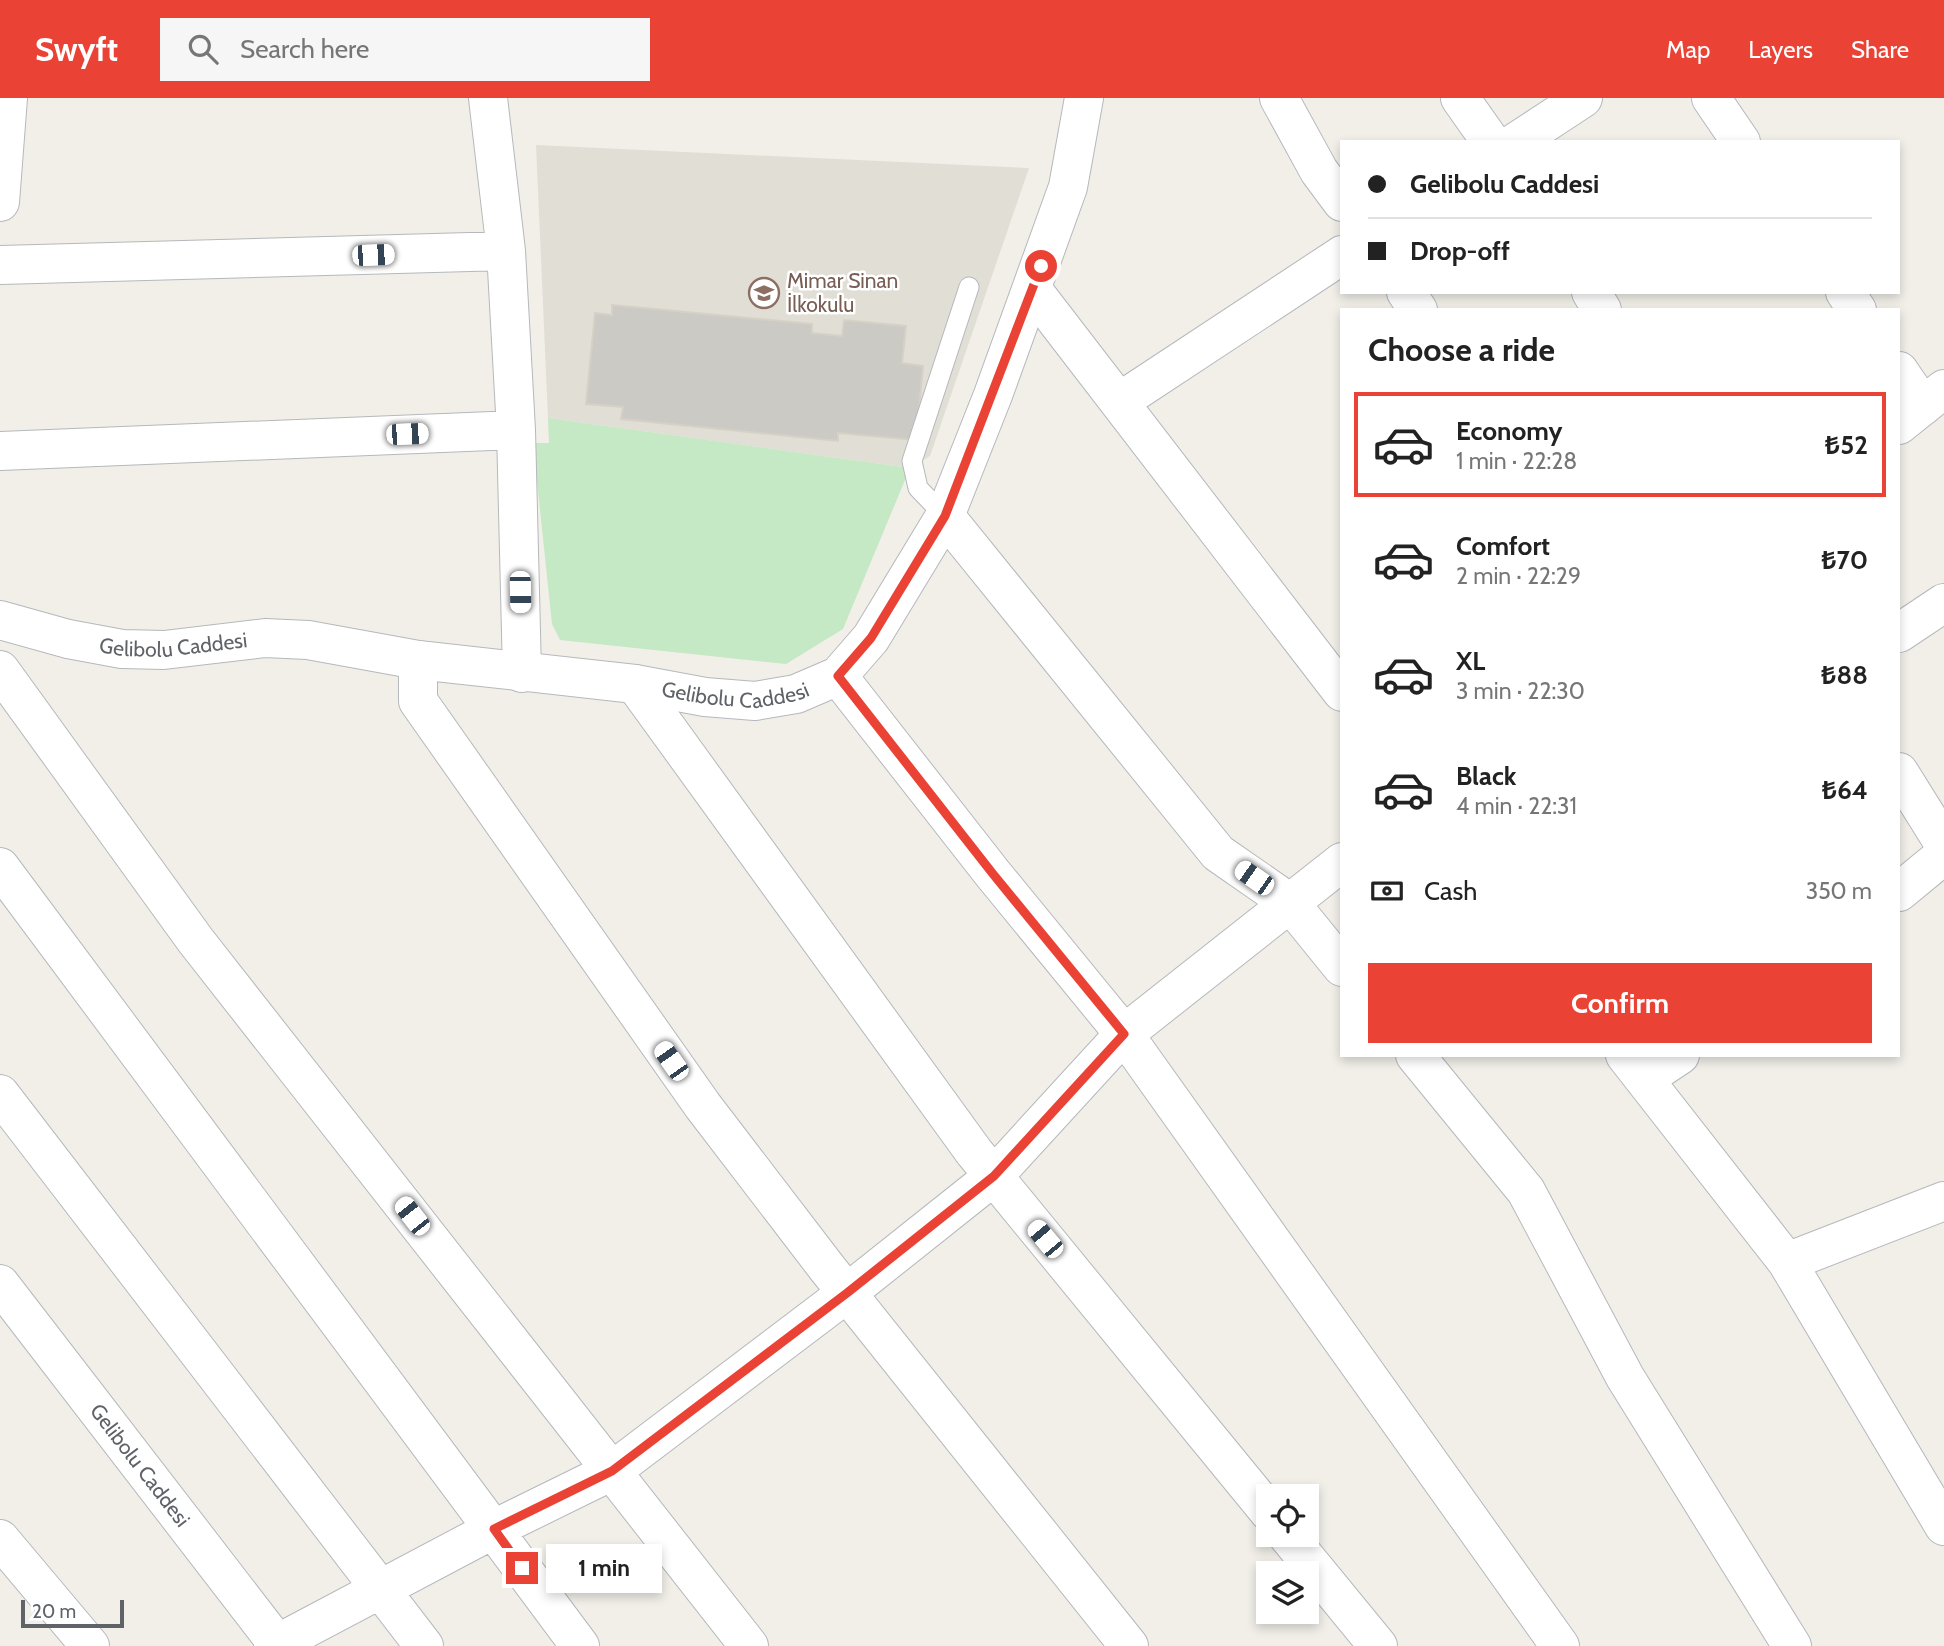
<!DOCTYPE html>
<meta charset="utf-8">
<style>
:root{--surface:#fff;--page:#f6f6f6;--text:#222;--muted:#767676;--line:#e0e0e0;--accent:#ea4335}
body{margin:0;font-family:Cabin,sans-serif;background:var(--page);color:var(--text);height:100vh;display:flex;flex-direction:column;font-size:26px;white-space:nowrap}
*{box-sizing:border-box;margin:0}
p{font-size:23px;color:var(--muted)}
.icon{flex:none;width:38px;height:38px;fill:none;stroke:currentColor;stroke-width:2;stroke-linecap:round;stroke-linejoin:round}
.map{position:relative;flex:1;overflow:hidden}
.drawer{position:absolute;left:1340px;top:210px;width:560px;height:749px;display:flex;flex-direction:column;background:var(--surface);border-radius:0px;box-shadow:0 4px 10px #0003}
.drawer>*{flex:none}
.hud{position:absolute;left:1340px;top:42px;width:560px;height:154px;border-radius:0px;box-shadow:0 4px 10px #0003;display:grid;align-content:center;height:154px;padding:0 28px;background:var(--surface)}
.controls{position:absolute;left:1256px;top:1386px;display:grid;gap:14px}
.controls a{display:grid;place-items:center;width:63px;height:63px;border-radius:0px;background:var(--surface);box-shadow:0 4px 10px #0003;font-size:35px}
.scale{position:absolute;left:21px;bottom:18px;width:103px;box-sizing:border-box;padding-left:7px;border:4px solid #5f6368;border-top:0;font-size:19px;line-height:24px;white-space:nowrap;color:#5f6368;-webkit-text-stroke:5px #fff;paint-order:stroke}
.end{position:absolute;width:32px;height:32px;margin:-16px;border:9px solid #ea4335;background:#fff;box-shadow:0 0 0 4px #fff}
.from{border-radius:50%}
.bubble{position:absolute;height:49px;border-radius:0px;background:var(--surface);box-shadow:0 4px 10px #0003;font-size:23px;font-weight:700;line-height:49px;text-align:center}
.car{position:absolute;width:21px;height:42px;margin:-21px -10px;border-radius:9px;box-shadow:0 0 5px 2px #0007;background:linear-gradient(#fff 24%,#345 0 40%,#fff 0 76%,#345 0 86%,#fff 0)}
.hud b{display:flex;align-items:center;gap:24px;height:66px;font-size:26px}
.hud b+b{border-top:2px solid var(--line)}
.hud i{width:18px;height:18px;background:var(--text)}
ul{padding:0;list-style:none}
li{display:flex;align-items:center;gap:21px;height:105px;margin:0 14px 10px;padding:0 14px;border:4px solid transparent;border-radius:0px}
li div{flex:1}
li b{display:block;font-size:26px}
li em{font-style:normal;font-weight:700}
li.active{border-color:var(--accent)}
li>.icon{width:63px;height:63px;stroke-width:1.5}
h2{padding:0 28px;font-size:32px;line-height:84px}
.pay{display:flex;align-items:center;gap:18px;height:77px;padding:0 28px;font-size:26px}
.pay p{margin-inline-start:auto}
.cta{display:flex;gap:14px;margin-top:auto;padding:14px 28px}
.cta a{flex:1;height:80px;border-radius:0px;background:var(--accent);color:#fff;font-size:28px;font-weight:700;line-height:80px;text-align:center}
header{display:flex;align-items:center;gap:42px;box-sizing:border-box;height:98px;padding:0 35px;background:var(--accent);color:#fff}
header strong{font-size:33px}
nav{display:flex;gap:38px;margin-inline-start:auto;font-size:24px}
.search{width:490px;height:63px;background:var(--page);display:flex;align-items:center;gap:18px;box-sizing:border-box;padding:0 24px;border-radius:0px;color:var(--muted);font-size:26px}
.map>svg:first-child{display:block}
</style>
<header>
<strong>Swyft</strong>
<div class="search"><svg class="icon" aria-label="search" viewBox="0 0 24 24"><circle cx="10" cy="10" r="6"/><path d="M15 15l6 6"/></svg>Search here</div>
<nav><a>Map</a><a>Layers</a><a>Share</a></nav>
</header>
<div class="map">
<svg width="1944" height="1548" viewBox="0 0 1944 1548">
<rect width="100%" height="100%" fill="#f1efe8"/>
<path fill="#e1ded6" d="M536,47L1029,70L930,358L910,370L548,320Z"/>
<path fill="#c5e8c5" d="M548,320L910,370L843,531L786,566L560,542L552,526L533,345H549Z"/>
<path fill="#cccac5" stroke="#d6d1c6" stroke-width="2" d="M612,207L812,226V235L842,238L844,222L906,228L902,265L923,268L916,342L838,335V343L621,321L623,309L586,306L595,215L612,217Z"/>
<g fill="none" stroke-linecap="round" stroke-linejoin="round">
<g stroke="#b5b8bc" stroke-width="21">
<path id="service" d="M945,418L918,390L912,363L969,189"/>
</g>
<g stroke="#b5b8bc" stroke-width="40">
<path id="minor" d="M488,0L506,153L516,332L522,575
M1279,0L1319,73L1342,104
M1460,0L1491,44
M1711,0L1741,44
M1516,44L1583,0
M0,104L8,0
M0,167L506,153
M1032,191L1342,594
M1406,194L1418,212
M1591,194L1602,212
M1845,194L1857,212
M1899,273L1923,308
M1119,304L1342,157
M1899,327L1944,291
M0,353L516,332
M945,418L1218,755L1290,805L1342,869
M1899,535L1944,505
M418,562V603L703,1008L827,1170L1129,1548
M0,572L196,843L749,1548
M838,578L993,776L1124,936L1560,1548
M635,586L974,1054L1269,1414
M1899,674L1944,746
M0,769L580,1548
M1899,794L1944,757
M1415,957L1526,1093L1625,1279L1792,1548
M1625,957L1787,1164L1944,1428
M1644,981L1680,957
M0,996L424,1548
M1787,1164L1944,1103
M1287,1437L1378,1548
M0,1441L90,1548
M273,1548L494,1431L612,1373L847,1195L994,1078L1124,936L1342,764"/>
</g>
<g stroke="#b5b8bc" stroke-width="40">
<g id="tertiary">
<path id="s1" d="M0,522L68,541L122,551L164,552L265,540L308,542L418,562L635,586L705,599L755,603L796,596L838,578L871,540L945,418L993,297L1068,89L1084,0"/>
<path id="s2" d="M0,1186L279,1548"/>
</g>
</g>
<use href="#service" stroke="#fff" stroke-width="19"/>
<use href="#minor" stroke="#fff" stroke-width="38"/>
<use href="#tertiary" stroke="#fff" stroke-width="38"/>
</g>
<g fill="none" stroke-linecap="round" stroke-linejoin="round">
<path stroke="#ea4335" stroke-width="9" d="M522,1470L494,1431L612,1373L847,1195L994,1078L1124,936L993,776L838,578L871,540L945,418L1041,168"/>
</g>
<defs>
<g id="school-ring" transform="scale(1.575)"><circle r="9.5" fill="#fff" stroke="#8d6e63" stroke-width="1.5"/><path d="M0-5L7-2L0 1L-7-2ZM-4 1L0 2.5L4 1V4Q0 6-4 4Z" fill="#8d6e63"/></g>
</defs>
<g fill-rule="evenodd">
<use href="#school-ring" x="764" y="195"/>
</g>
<g text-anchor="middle" stroke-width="5" stroke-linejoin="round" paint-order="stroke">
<g font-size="21" fill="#785e54" stroke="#fff" text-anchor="start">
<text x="787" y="190">Mimar Sinan<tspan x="787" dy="24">İlkokulu</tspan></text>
</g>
<g font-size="21" fill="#5f6368" stroke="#fff">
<text dy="7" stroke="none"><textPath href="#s1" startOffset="177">Gelibolu Caddesi</textPath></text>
<text dy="7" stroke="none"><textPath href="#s1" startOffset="744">Gelibolu Caddesi</textPath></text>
<text dy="7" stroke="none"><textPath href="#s2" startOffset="229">Gelibolu Caddesi</textPath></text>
</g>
</g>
</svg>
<div class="controls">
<a><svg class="icon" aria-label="locate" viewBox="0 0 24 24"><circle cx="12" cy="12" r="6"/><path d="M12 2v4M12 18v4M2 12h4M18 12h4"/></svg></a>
<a><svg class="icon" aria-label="layers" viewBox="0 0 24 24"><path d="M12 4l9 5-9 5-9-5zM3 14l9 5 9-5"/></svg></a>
</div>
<div class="scale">20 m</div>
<i class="end from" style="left:1041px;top:168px"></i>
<i class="end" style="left:522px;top:1470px"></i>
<div class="bubble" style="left:546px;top:1446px;width:116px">1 min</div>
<i class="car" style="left:373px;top:157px;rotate:88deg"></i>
<i class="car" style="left:407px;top:336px;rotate:88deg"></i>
<i class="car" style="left:520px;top:494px;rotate:179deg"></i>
<i class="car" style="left:1254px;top:780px;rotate:305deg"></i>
<i class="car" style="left:671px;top:963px;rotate:325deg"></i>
<i class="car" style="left:412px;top:1118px;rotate:322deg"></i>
<i class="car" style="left:1045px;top:1141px;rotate:320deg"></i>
<div class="hud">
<b><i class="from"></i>Gelibolu Caddesi</b>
<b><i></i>Drop-off</b>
</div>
<section class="drawer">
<h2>Choose a ride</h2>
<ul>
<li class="active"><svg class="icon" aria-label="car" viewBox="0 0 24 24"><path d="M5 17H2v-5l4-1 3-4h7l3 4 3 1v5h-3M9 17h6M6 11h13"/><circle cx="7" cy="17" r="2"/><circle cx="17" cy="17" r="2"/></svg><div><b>Economy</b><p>1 min · 22:28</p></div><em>₺52</em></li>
<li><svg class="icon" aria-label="car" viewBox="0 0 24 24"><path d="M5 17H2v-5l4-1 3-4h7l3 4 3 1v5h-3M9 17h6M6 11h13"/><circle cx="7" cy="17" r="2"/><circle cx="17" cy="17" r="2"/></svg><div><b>Comfort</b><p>2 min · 22:29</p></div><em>₺70</em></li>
<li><svg class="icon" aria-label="car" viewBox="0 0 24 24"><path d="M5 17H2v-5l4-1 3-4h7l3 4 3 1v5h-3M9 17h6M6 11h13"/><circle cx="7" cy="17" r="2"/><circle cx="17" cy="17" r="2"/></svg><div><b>XL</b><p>3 min · 22:30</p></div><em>₺88</em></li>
<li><svg class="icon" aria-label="car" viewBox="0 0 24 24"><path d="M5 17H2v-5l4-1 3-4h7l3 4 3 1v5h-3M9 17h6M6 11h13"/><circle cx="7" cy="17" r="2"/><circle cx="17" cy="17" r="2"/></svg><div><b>Black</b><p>4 min · 22:31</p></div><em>₺64</em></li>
</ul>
<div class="pay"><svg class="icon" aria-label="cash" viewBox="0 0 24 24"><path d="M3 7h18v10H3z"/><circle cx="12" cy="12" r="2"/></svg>Cash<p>350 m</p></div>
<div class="cta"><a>Confirm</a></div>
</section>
</div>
